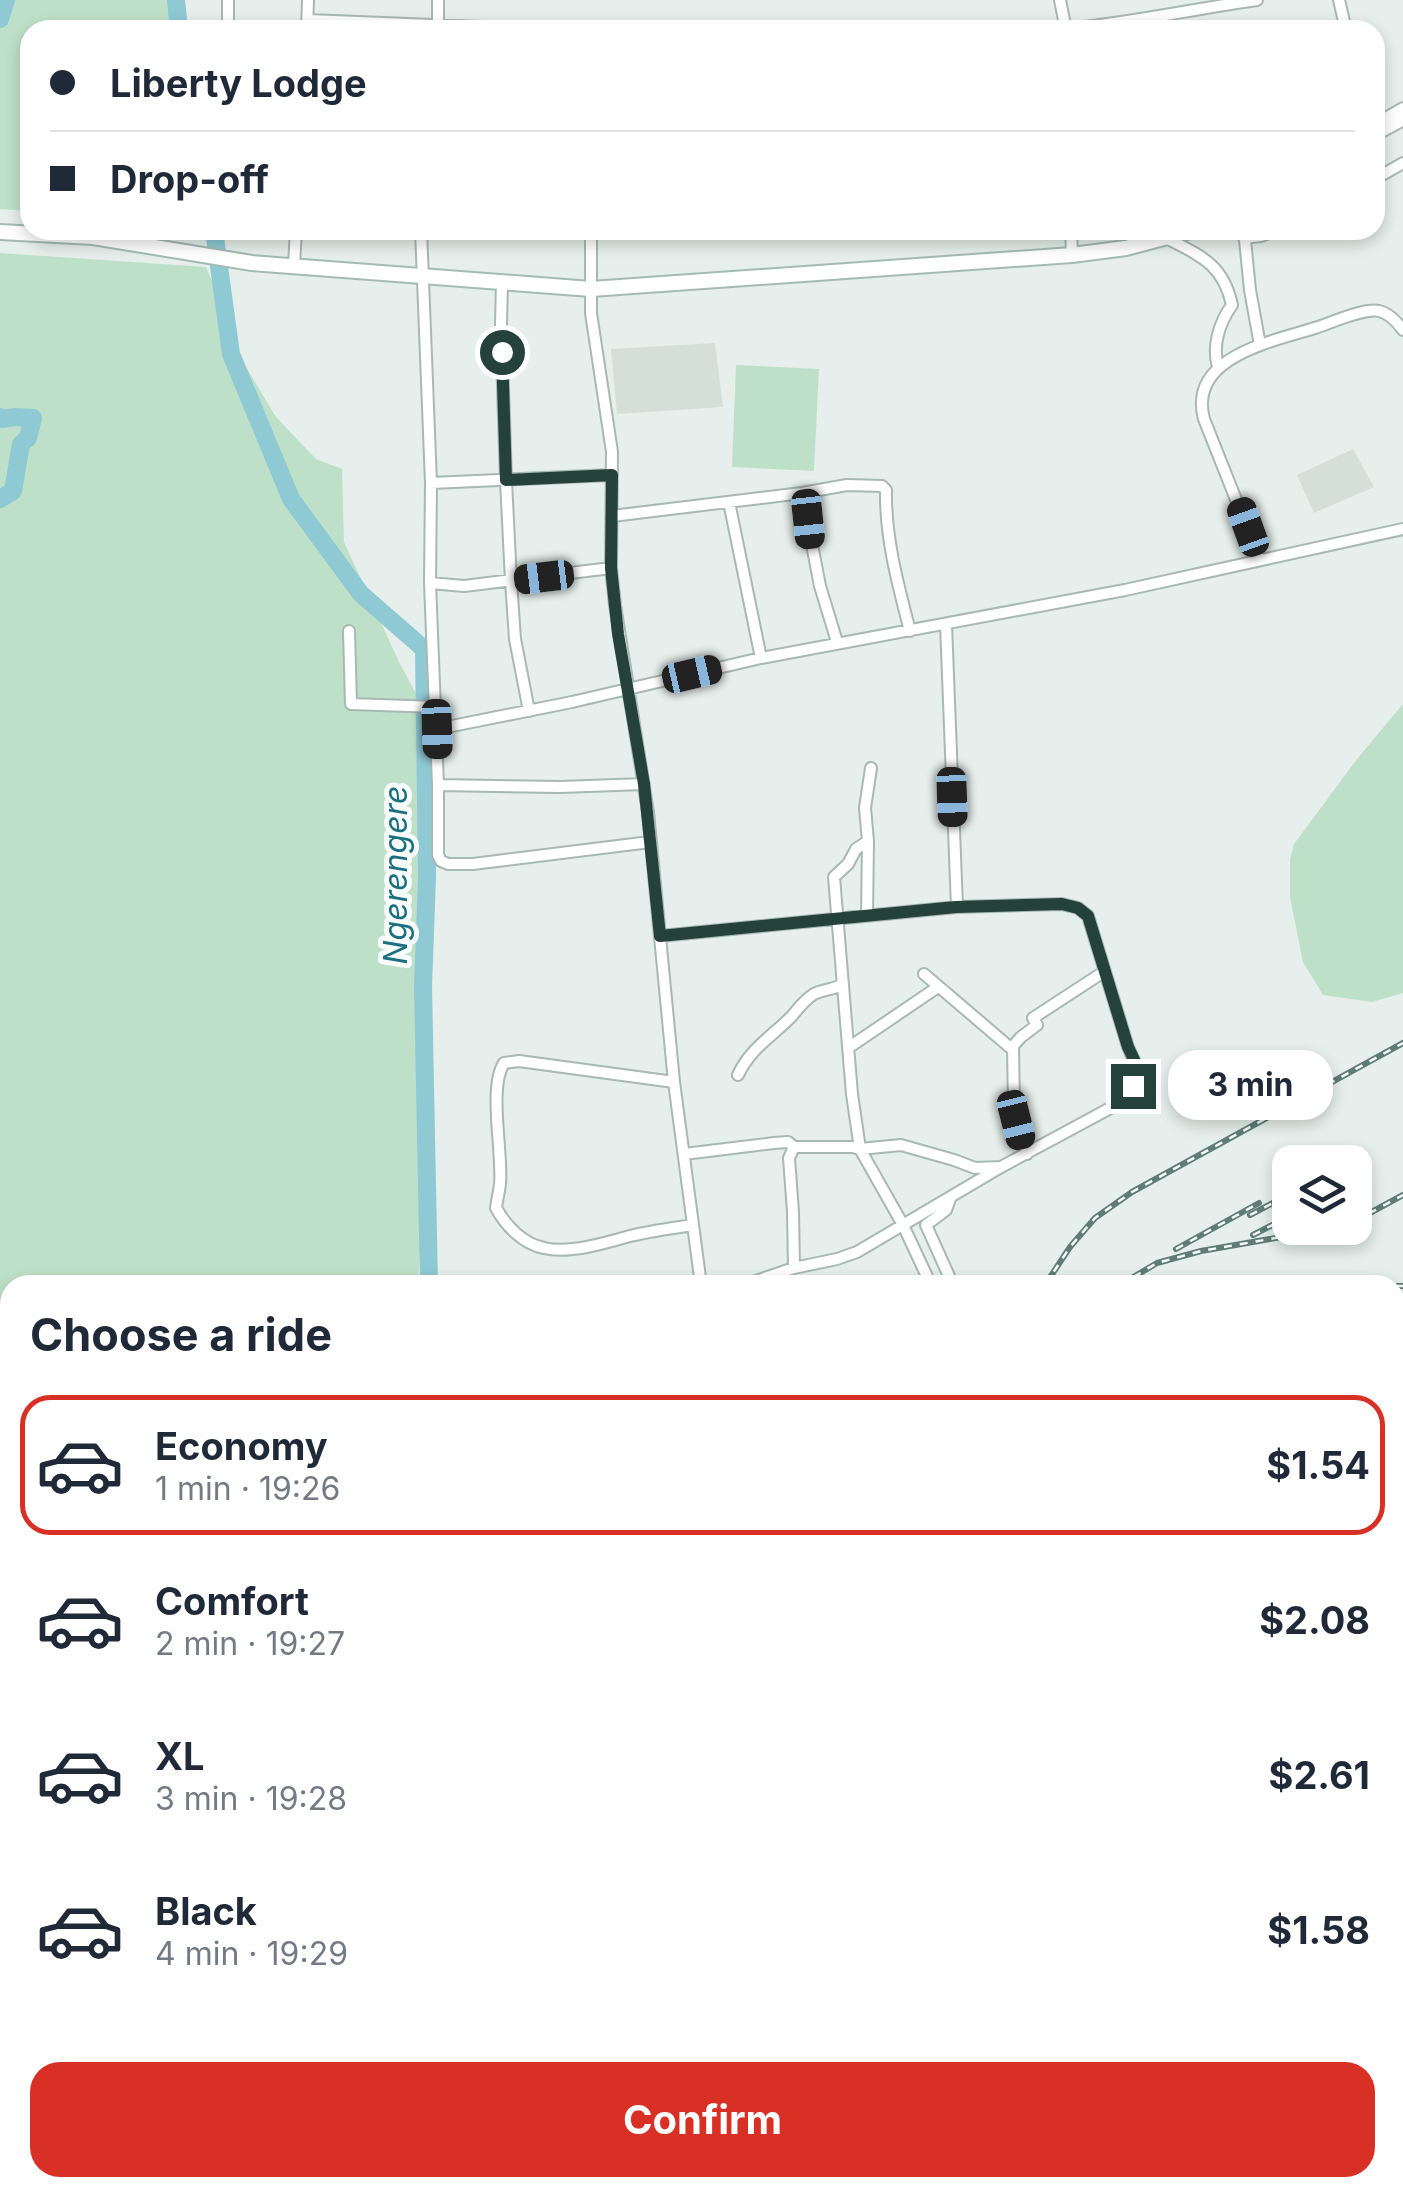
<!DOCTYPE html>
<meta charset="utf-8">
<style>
:root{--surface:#fff;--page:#f2f2f3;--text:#1f2937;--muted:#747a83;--line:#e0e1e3;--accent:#d93025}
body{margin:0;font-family:Inter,sans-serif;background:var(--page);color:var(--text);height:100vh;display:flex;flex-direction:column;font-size:38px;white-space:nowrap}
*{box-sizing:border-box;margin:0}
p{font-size:32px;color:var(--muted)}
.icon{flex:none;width:55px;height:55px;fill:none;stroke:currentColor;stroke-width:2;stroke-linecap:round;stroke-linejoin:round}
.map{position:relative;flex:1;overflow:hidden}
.sheet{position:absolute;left:0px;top:1275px;width:1405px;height:922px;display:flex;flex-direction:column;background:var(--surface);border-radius:30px 30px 0 0;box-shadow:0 5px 15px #0003}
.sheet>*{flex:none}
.hud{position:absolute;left:20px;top:20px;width:1365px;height:220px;border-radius:30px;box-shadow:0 5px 15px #0003;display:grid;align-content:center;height:220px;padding:0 30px;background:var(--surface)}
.controls{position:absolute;left:1272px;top:1145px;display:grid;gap:20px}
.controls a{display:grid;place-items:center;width:100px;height:100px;border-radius:20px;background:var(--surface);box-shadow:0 5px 15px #0003;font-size:50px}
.end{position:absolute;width:45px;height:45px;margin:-22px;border:12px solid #24423a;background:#fff;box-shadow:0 0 0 5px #fff}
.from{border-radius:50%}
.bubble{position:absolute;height:70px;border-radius:30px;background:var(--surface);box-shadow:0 5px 15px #0003;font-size:32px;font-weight:700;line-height:70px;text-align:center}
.car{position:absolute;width:30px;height:60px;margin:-30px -15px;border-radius:12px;box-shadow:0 0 8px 2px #0007;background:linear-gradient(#222 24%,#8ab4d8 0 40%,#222 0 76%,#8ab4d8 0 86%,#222 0)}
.hud b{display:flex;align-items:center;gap:35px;height:95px;font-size:38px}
.hud b+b{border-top:2px solid var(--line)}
.hud i{width:25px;height:25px;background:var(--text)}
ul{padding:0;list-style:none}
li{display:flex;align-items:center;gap:30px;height:140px;margin:0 20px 15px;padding:0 10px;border:5px solid transparent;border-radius:30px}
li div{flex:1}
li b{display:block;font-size:38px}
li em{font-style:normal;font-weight:700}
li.current{border-color:var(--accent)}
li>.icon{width:90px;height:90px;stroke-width:1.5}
h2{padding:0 30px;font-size:45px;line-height:120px}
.cta{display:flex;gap:20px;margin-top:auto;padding:20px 30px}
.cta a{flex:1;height:115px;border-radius:30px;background:var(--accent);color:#fff;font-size:40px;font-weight:700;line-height:115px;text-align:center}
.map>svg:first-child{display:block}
</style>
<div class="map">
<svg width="1403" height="2197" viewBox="0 0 1403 2197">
<rect width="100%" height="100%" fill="#e6efeb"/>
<path fill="#d4dfda" d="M715,343L723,407L617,414L611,349Z
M1353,449L1374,487L1314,513L1297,475Z"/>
<path fill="#bfe0c8" d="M0,0H180L184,30H30V211L0,209Z
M0,253L206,267L215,288L229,339L276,417L316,459L342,469L344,542L399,662L439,736L426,1129L418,1285H10V1378L0,1376Z
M736,365L819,369L814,471L732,467Z
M1403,704V993L1372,1002L1323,995L1303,962L1290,897V860L1294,844L1357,759Z"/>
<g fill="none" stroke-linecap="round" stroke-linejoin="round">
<path stroke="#8ec9d4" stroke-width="18" d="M176,0L179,30
M0,19L6,0
M214,230L231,354L291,499L361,594L424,649L427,878L423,986L429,1285
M0,417L3,419L15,417L33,418L28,438L21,444L13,491L0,499
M765,2188L769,2197"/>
<g stroke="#a8b8b2" stroke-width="14">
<path id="street" d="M1060,0L1066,30
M1339,0L1346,30
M308,20L507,28
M438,29V0
M1066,29C1130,23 1193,9 1257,0
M228,30V0
M307,30L308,0
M1375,124L1403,108
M1375,179L1403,163
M421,230L431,483L430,583L438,785V855L441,861L448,864H473L650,842
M591,230V313L612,452L611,568L615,605L648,812L674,1082L701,1285
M1071,230L1072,255
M1244,230L1250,290L1260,345
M1166,238C1201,256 1223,264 1232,305C1219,323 1212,346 1218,367
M1244,238L1261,236L1276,230
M294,265L296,230
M502,282L501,324L506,481L511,581L515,639L529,711
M431,483L612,475
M802,493L820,586L837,642
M729,502L761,658
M612,516L802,493L847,485L882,486L886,490C885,537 898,585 910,631
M1260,560L1204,419C1187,356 1275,341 1318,327C1333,322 1364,308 1379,311C1389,313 1397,322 1403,330
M430,583L464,586L611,568
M946,624L957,907
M349,631L351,704L436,707
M437,729L572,702L761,658L1125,590L1403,529
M438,785L560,787L644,784
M868,841L856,849L848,864L834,877L852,1094L860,1149L903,1225L931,1285
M867,915L868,841L865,808L871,768
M660,936L957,907L1062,904L1078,908L1088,916L1128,1047L1139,1072L1128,1093L1116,1105L1001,1167L857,1252L837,1259L794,1268L744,1285
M924,974L1013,1050
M848,1048L938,987
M738,1075C750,1049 771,1037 791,1017C798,1009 804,1000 814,994C823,989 834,990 843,984
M674,1082L519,1061L504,1063C488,1087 503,1153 500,1184C499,1192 497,1200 496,1208C506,1226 523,1244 544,1248C569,1254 606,1243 630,1236C651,1231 672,1228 693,1225
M684,1154L774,1143L788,1142L794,1147H852L860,1149L901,1145L954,1160L975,1168L1000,1167
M1027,1154L1014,1107L1013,1046L1021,1037L1037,1025L1033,1018L1105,971
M950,1199L946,1210L926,1225L953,1285
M794,1268L793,1212L789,1158L794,1147
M0,1357L10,1356
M0,1530H10
M0,1888L10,1905
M0,1939L10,1933
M78,2188L82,2197
M298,2188L302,2197
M394,2188L397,2197
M564,2188L568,2197
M1183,2188L1315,2197
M212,2196L226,2188
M402,2197L421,2188
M848,2197L852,2188"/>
</g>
<g stroke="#a4bbb3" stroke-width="18">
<path id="secondary" d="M1375,133L1403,118
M0,232L93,237L252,263L591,289L1072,255L1126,248L1194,230
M1395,1447L1403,1443
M1106,2188L1112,2197
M0,2194L13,2188"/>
</g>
<use href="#street" stroke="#fff" stroke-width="10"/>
<use href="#secondary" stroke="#fff" stroke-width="14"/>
<g stroke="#5f7d75" stroke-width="6">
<path id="rail" d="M1250,1215L1290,1194
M1355,1221L1403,1195
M1253,1235L1290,1216
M1176,1249L1259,1203
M1045,1285L1070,1247L1095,1218L1132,1192L1403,1043
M1120,1285L1157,1263L1201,1251L1333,1228
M1395,1286H1403
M0,1693L10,1691"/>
</g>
<use href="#rail" stroke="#f7fbf9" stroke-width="2.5" stroke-dasharray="8" stroke-linecap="butt"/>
</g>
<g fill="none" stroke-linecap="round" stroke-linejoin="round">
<path stroke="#24423a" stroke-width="12" d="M502,352L506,480L612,475L611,568L618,634L644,784L660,936L956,907L1062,904L1078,908L1088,916L1128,1047L1140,1072L1133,1086"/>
</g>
<g text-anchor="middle" stroke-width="10" stroke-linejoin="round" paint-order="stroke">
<g font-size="32" font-style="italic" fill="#1c6f80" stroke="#f7fbf9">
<text transform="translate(396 875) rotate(-90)" y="11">Ngerengere</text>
</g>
</g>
</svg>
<div class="controls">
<a><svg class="icon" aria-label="layers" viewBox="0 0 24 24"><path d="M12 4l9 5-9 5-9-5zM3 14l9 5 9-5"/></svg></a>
</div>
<i class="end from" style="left:502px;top:352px"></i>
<i class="end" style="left:1133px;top:1086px"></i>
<div class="bubble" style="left:1168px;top:1050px;width:165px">3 min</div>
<i class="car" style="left:808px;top:519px;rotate:174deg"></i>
<i class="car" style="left:1248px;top:527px;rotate:340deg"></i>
<i class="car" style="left:544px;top:577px;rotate:263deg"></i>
<i class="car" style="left:692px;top:674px;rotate:77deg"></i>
<i class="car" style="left:437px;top:729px;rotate:178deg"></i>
<i class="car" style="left:952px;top:797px;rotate:178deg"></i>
<i class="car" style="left:1016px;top:1120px;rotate:166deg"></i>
<div class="hud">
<b><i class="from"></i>Liberty Lodge</b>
<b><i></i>Drop-off</b>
</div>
<section class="sheet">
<h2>Choose a ride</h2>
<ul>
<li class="current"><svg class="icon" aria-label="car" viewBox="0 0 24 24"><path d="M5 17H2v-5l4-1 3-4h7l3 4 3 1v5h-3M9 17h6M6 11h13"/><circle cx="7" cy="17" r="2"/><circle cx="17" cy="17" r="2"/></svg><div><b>Economy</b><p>1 min · 19:26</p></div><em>$1.54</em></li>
<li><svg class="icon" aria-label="car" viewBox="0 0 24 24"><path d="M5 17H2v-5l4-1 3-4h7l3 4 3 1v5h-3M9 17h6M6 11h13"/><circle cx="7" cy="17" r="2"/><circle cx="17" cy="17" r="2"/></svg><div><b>Comfort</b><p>2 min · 19:27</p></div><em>$2.08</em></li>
<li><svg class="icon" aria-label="car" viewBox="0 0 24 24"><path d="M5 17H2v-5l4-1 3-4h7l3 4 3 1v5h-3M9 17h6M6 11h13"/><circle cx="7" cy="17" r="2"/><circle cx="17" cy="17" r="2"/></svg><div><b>XL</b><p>3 min · 19:28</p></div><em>$2.61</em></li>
<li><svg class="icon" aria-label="car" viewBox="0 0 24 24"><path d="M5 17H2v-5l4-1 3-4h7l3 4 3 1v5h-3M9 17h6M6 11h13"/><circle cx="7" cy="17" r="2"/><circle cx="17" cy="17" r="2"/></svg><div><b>Black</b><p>4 min · 19:29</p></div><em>$1.58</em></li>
</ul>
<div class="cta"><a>Confirm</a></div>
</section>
</div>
